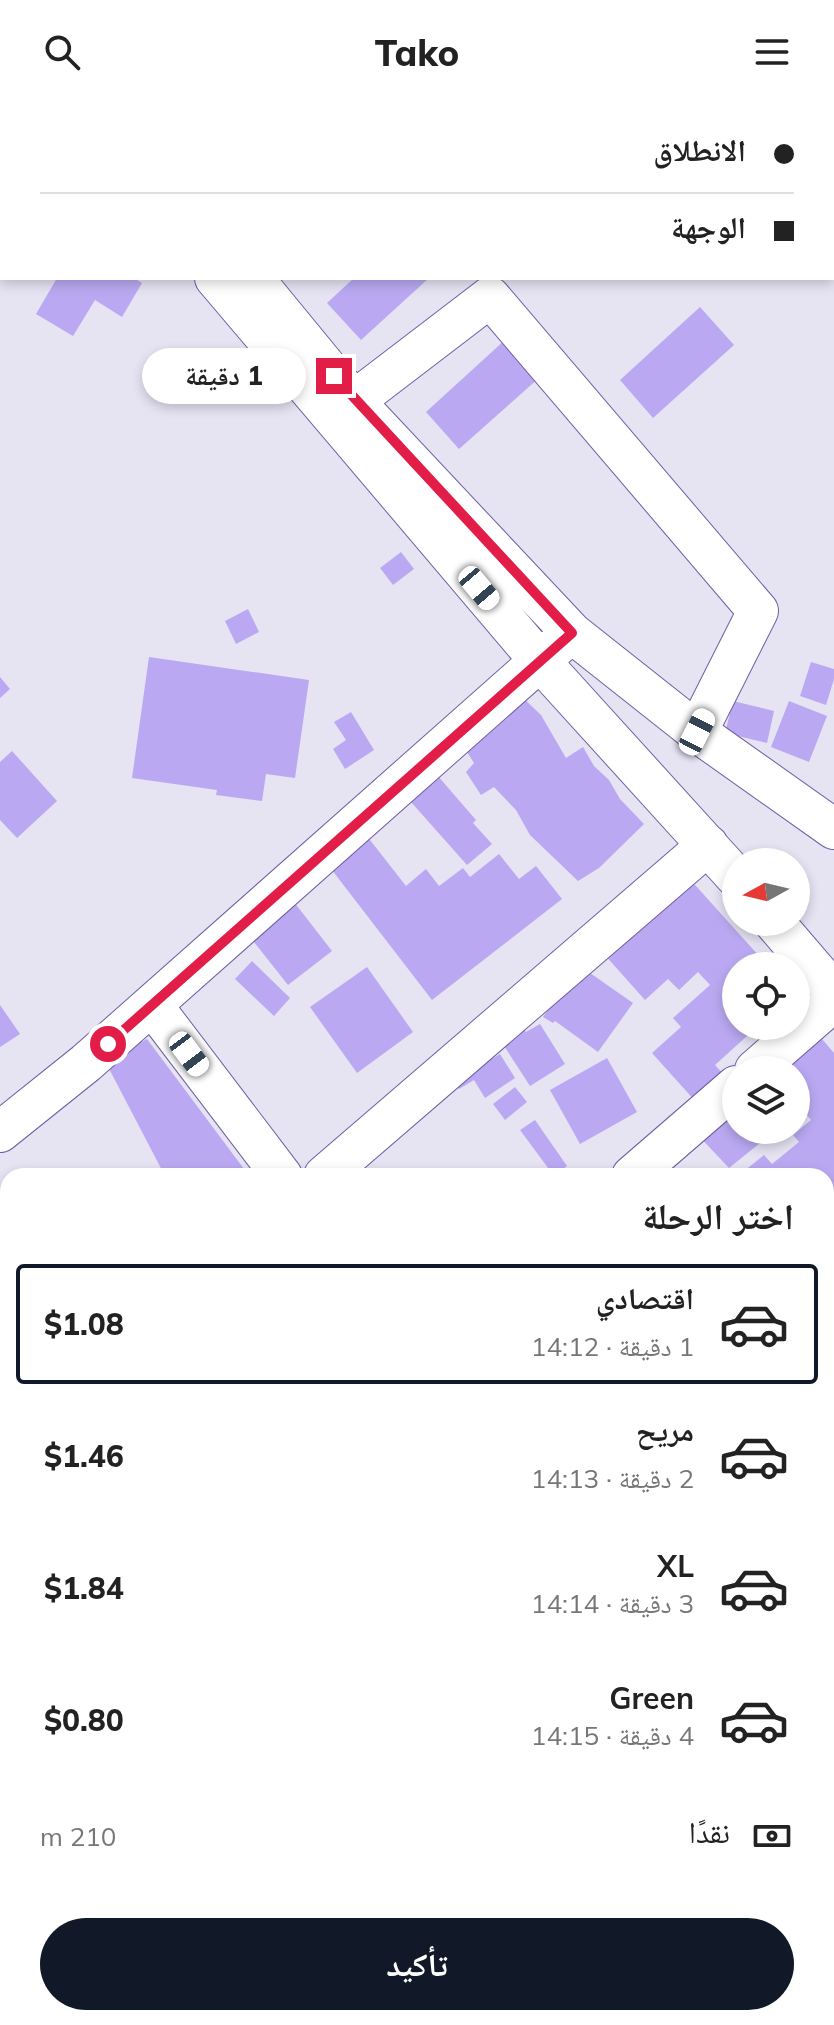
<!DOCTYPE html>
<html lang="ar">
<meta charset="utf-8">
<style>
:root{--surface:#fff;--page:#f6f6f6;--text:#222;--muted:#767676;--line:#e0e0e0;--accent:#111827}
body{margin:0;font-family:Mulish,"Noto Naskh Arabic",sans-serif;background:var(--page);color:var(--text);direction:rtl;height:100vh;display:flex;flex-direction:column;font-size:30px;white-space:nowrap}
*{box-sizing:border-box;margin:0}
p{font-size:26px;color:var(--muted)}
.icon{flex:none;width:44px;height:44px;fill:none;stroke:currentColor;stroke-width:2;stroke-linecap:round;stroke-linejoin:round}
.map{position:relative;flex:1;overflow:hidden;direction:ltr}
.drawer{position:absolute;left:0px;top:1064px;width:834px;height:858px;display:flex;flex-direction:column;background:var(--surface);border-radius:24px 24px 0 0;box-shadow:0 4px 12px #0003;direction:rtl}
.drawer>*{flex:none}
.banner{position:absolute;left:0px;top:0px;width:834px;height:176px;box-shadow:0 4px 12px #0003;direction:rtl;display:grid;align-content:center;height:176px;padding:0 40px;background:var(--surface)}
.needle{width:52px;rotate:262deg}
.fabs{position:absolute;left:722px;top:744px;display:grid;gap:16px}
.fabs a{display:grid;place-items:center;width:88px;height:88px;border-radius:50%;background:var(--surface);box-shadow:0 4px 12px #0003;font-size:40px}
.end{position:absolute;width:36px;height:36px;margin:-18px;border:10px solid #e11d48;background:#fff;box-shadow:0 0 0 4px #fff}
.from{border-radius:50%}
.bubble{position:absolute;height:56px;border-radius:28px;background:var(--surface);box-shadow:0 4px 12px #0003;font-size:26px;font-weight:800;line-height:56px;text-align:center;direction:rtl}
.car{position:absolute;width:24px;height:48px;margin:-24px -12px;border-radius:10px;box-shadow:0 0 6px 2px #0007;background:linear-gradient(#fff 24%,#345 0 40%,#fff 0 76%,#345 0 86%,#fff 0)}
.banner b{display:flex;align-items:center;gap:28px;height:76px;font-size:30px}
.banner b+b{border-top:2px solid var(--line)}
.banner i{width:20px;height:20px;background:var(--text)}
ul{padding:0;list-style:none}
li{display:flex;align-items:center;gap:24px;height:120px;margin:0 16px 12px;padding:0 24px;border:4px solid transparent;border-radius:8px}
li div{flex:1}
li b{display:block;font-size:30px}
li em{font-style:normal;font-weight:800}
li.selected{border-color:var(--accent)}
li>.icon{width:72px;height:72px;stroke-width:1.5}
h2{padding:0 40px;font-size:36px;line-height:96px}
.pay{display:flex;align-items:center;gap:20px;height:88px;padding:0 40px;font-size:30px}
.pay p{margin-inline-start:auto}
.primary-button{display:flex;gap:16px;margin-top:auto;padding:16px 40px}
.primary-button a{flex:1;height:92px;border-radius:48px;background:var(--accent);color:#fff;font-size:32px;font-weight:800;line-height:92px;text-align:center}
header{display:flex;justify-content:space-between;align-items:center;height:104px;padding:0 40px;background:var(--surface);font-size:36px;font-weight:800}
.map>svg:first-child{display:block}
</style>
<header><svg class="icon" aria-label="menu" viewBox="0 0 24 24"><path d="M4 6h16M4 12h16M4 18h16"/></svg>Tako<svg class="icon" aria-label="search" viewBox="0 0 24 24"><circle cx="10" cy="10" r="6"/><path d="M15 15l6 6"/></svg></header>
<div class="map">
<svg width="834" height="1921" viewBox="0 0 834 1921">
<rect width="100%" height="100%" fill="#e6e3f3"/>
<path fill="#baa9f2" d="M57,174H134L142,179L122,213L95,196L73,232L36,210Z
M354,174H429L361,236L327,199Z
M700,203L734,241L653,314L620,276Z
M506,235L540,273L459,345L426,308Z
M401,448L414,465L393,481L380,464Z
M248,505L259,528L236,540L225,517Z
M149,553L309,576L295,674L266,670L262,697L216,691L217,686L132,674Z
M811,558L834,565V575L826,601L800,592Z
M0,573L10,585L0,594Z
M519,590L541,611L566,654L583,643L594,662L609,676L620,695L644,720L599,764L578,777L530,731L516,706L494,683L481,691L466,668L474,659L462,640Z
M733,597L774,607L767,639L725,629Z
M789,597L827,612L809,658L771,643Z
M351,608L374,646L345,665L333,645L346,636L334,618Z
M12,647L57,697L17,734L0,716V658Z
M431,664L476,716L473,719L492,740L467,761L403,689Z
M363,727L406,782L426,765L439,782L463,764L470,773L499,750L519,775L536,762L562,795L432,896L325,757Z
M687,772L768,862H736V922H758L715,961L725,972L696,998L652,949L681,923L673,914L710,881L698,868L679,886L668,875L645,896L603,849Z
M287,789L332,847L288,881L247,829Z
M252,857L290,894L274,912L235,875Z
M580,862L633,899L598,948L555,917L553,919L543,913Z
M367,863L413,928L357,969L310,903Z
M0,901L20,930L0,943Z
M518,917L526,928L540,920L565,960L530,982L497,931Z
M816,928L834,949V1090L831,1086L826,1090V1072H738L764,1051L772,1060L799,1038L793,1031L811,1016L796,998V966H771Z
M147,935L244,1065L232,1072H165L105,957Z
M480,949L487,958L500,950L515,974L485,994L474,976L459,985L452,970Z
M607,954L637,1008L580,1040L550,986Z
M515,983L527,998L505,1016L493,1000Z
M736,1005V1026H756L765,1035L729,1064L696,1029Z
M535,1016L567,1062L554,1072L520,1026Z
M364,1061L371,1072H347Z
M8,1118V1144L2,1147L0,1123Z
M834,1293V1394L826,1401V1300Z
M0,1364L8,1377V1484L0,1471Z
M8,1644V1704L0,1709V1650Z
M388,1914H405L408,1919L415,1914H529L534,1921H378Z
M704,1914H755L760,1921H693Z"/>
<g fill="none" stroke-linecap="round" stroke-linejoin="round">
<g stroke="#705ea4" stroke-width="42">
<path id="minor" d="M67,0L68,2
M109,0L110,2
M200,2L202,0
M215,174L539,556L736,773
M253,174L354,297L572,529L697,628L834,725
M354,297L490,193L758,507L697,628
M774,818L834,888
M152,901L282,1072
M755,966L834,897
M0,1028L86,959L560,539
M324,1072L708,741
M632,1072L736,982
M826,1167L834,1161
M826,1478L834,1471
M826,1546L834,1555
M236,1921L246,1914
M309,1921L318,1914"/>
</g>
<use href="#minor" stroke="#fff" stroke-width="40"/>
</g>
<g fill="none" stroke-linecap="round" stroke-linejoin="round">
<path stroke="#e11d48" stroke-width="10" d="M108,940L572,529L334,272"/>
</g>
</svg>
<div class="fabs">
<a><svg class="needle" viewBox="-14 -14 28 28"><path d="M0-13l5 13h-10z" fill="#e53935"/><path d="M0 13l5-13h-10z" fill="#767676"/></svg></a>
<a><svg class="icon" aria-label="locate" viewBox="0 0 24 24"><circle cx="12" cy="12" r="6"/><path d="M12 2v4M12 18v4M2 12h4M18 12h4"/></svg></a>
<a><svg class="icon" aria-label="layers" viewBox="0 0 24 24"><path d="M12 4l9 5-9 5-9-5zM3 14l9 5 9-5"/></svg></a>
</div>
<i class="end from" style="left:108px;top:940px"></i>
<i class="end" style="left:334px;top:272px"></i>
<div class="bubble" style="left:142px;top:244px;width:164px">1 دقيقة</div>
<i class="car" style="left:479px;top:484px;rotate:140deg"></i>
<i class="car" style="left:697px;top:628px;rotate:27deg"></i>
<i class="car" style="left:189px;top:950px;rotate:143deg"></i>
<div class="banner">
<b><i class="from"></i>الانطلاق</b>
<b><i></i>الوجهة</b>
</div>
<section class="drawer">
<h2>اختر الرحلة</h2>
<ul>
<li class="selected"><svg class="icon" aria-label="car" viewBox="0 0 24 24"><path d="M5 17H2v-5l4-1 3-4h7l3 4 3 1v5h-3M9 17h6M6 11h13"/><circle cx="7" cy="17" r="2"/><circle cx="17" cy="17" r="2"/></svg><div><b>اقتصادي</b><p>1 دقيقة · 14:12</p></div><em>$1.08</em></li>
<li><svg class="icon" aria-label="car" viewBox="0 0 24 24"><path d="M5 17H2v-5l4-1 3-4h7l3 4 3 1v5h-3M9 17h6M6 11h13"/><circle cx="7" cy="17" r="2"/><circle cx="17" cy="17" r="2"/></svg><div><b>مريح</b><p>2 دقيقة · 14:13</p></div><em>$1.46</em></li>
<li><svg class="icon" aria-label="car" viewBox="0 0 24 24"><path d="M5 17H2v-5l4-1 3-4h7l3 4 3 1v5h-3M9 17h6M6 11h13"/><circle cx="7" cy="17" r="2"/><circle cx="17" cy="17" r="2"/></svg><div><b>XL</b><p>3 دقيقة · 14:14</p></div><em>$1.84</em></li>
<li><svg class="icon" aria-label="car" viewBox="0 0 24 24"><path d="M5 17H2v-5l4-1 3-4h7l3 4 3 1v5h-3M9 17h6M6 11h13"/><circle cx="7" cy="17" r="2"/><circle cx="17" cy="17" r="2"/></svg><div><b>Green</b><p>4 دقيقة · 14:15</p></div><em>$0.80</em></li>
</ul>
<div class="pay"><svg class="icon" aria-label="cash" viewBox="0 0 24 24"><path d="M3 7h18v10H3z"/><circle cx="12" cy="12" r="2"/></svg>نقدًا<p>210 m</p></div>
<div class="primary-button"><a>تأكيد</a></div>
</section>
</div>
